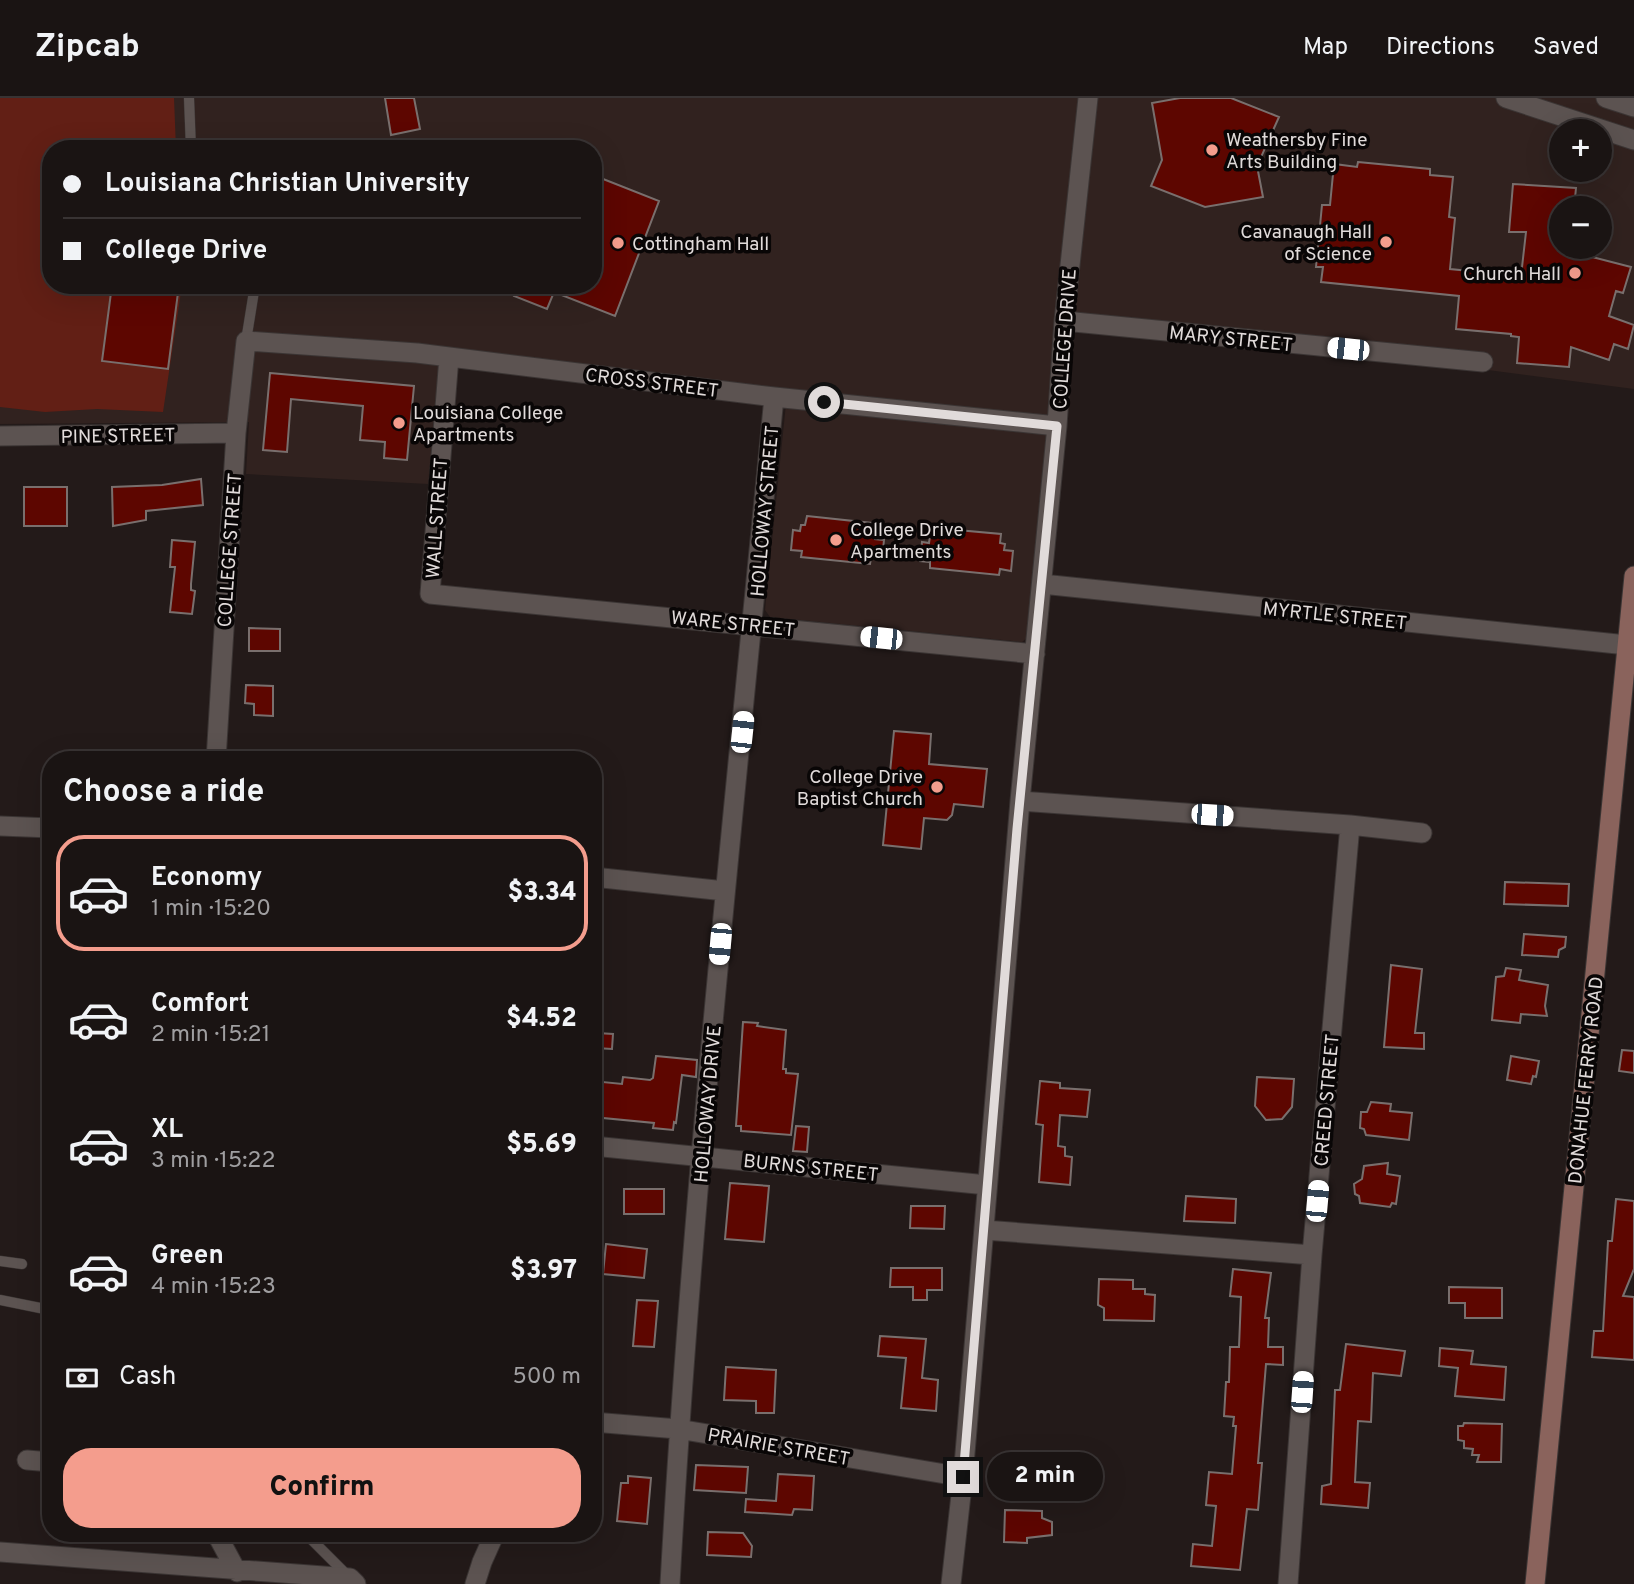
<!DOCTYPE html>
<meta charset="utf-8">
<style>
:root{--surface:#1a1413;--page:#272121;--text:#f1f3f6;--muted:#9f9ea0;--line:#383333;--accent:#f49d8d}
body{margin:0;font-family:Overpass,sans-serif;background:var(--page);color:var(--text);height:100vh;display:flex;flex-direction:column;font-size:26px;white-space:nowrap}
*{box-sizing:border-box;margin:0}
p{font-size:23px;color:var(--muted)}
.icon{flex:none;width:38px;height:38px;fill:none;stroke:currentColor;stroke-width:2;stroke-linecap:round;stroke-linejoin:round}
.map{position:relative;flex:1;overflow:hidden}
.panel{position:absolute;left:42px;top:653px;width:560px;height:791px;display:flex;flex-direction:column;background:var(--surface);border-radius:28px;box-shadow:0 7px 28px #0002,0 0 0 2px var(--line)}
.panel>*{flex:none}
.banner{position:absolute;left:42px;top:42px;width:560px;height:154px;border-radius:28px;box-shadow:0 7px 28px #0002,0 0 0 2px var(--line);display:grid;align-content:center;height:154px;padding:0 21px;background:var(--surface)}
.buttons{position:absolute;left:1549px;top:21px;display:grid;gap:14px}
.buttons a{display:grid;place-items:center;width:63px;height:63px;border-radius:50%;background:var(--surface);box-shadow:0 7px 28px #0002,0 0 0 2px var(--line);font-size:35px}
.end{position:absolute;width:32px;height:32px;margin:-16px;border:9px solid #e1dbda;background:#111;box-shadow:0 0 0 4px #111}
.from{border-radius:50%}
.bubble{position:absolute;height:49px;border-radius:24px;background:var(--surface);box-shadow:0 7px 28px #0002,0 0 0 2px var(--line);font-size:23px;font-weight:800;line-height:49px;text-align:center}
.car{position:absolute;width:21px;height:42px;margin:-21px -10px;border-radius:9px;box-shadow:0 0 5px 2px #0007;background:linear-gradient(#fff 24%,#345 0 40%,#fff 0 76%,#345 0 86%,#fff 0)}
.banner b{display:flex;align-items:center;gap:24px;height:66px;font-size:26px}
.banner b+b{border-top:2px solid var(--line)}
.banner i{width:18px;height:18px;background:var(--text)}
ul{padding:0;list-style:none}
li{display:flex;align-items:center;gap:21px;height:116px;margin:0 14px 10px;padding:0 7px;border:4px solid transparent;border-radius:28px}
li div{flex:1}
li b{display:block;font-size:26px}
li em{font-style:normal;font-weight:800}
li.active{border-color:var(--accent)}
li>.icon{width:63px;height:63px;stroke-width:1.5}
h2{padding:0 21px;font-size:32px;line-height:84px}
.pay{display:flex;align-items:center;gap:18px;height:77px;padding:0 21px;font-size:26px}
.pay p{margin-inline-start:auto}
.action{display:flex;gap:14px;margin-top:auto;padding:14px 21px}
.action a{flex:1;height:80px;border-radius:28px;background:var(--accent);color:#111;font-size:28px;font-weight:800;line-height:80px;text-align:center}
header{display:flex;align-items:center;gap:42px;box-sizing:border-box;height:98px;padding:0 35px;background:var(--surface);border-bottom:2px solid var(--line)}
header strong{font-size:33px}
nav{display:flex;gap:38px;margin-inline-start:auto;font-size:24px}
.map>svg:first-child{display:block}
</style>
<header>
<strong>Zipcab</strong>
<nav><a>Map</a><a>Directions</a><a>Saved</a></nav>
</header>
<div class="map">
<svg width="1634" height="1486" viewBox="0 0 1634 1486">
<rect width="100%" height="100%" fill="#231a19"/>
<path fill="#31221f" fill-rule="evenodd" d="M0,0H1634V291L1058,216L1028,539L1022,544L770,519L765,512L787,296L441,257L428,386L246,376L249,324L0,326ZM1561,33H1600V72H1561ZM51,51H593V187H51ZM1561,110H1600V149H1561Z"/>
<path fill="#621f15" d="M0,0H174L176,51H51V187H182L163,314L97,311L45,314L0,309Z"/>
<path fill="#5d0600" stroke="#796f6d" stroke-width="2" d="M385,0H414L420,31L391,37Z
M1180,0H1231L1279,19L1257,68L1263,99L1205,109L1151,88L1162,62L1152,5Z
M1358,64L1430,71V77L1453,79L1449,119L1455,120L1450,171L1521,178L1526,134H1509L1513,86L1576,90L1574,110H1561V149H1566L1565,152L1631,169L1623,195L1616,193L1609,218L1634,227L1628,251L1614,246L1609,262L1571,249L1569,269L1517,265L1519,239L1511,238V236L1456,231L1459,198L1321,184L1323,169H1316L1322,107H1330L1334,66L1357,69Z
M593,77L659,103L615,218L554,194L547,211L514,198L518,187H593Z
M112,187H179L168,271L102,263Z
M270,275L414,288L407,362L384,360L385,344L360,342L363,308L291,301L287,354L263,352Z
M201,381L203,407L146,413V422L113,428L112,389L162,387Z
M24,389H67V428H24Z
M807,418L872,425L871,434L876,435L875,441L884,442L882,461L871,460L870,466L801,459L802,453L791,452L793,432L800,433L801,427H805Z
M935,430L1001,436L1000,445L1005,446L1004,452L1013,453L1011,473L1000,471L999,477L930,470V464L920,463L922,444L929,445L930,438H935Z
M172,442L195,444L191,486V492L195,493L192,516L170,514L175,469H170Z
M249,530L280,531V553H249Z
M246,587L273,588V618L254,617V606L245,605Z
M894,633L931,636L929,666L987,671L983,709L954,706L952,717L947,722L924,720L921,751L883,747Z
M1505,784L1569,786L1568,808L1504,806Z
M1524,836L1566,839L1565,849L1559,852L1558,859L1522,857Z
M1391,867L1422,871L1415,935H1424V951L1384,949Z
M1506,870L1521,872L1519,882L1548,887L1545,908L1547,918L1521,916L1520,925L1492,922L1496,879L1504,878Z
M743,924L758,925L757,928L786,932L783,971H786V975L798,976L791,1037L741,1033V1028H736Z
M597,935L613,936L612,951L596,950Z
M1622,952L1634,953V975L1619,973Z
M656,958L697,962L696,979L682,977L676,1025L674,1024L673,1032L653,1030L654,1025L593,1019V983L622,986L623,979L650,982L653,980Z
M1511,958L1539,963L1536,979L1533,978L1531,986L1507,982Z
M1257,979L1294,981L1292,1009L1282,1021L1266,1022L1255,1008Z
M1040,983L1060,985V990L1090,992L1087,1019L1060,1017L1058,1048L1065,1049V1058L1072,1059L1070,1087L1039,1084L1043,1027L1036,1026Z
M1371,1004L1391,1006L1390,1013L1412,1015L1409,1042L1366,1037L1364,1031L1360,1030L1361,1014H1367Z
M796,1028L809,1029L807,1054L793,1053Z
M1388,1065L1387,1076L1400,1078L1396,1106L1392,1105L1390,1109L1360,1105L1359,1098L1355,1096L1354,1086L1362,1081L1364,1068Z
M730,1085L769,1088L764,1144L725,1141Z
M624,1091H664V1116H624Z
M1186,1098L1236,1101L1235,1125L1184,1123Z
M1616,1101L1634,1103V1171L1623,1198L1634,1199V1262L1592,1259L1594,1233H1603L1608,1143H1612Z
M911,1108H945L944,1131L910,1130Z
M606,1146L647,1151L644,1180L603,1176Z
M891,1170H942V1192H927V1202H913V1189H890Z
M1233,1171L1271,1175L1265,1220H1269L1268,1249H1283V1267L1266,1266L1258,1365H1262L1258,1412L1247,1411L1240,1472L1191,1468L1193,1446L1212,1448L1216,1408L1206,1407L1209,1374L1232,1376L1236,1328H1233L1234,1319L1224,1318L1226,1284H1229L1230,1249H1239L1241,1199L1230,1198Z
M1099,1181L1133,1182V1191H1145V1196L1155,1197L1154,1223L1104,1222V1210L1098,1207Z
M1449,1189L1502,1190V1220H1465V1205H1449Z
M637,1202L658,1203L654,1249L633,1248Z
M880,1238L926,1241L922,1280L938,1282L936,1313L901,1310L906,1260L878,1258Z
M1346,1246L1405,1253L1401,1278L1373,1275L1371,1324L1358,1323L1355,1384L1370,1385L1368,1410L1321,1406L1322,1388L1331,1386L1335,1292H1340Z
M1440,1250L1473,1253L1471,1266L1506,1269L1504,1302L1455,1298L1458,1270L1439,1268Z
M726,1269L776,1272L774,1315H756V1303L724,1302Z
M1464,1325L1502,1326L1501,1364H1477L1479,1357H1472L1473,1351L1464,1350V1343L1458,1342V1328H1463Z
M696,1367L748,1369L746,1395L694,1392Z
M778,1376L814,1378L812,1412L794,1411L792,1417L745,1414L746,1401L776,1403Z
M628,1378L651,1380L647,1426L617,1423L621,1385H628Z
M1005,1412L1042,1413V1420L1052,1424V1437L1027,1440V1445L1004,1444Z
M708,1434L743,1435L752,1448L751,1459L707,1457Z"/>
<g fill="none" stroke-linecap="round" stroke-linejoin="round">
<g stroke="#3b3534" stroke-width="11">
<path id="service" d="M189,0L191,51
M246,243L255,187
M0,1163L22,1166
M0,1202L45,1211
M305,1435L347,1477"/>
</g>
<g stroke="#3b3534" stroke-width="21">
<path id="minor" d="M1506,0L1634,42
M1606,0L1634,9
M1064,223L1483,264
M449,259L430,496L1035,556
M0,338L236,335
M1042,486L1627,547
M216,662L236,335L246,243L417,255L774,299L1057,328
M1020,703L1350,727L1422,735
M0,728L51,730
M593,779L725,793
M593,1048L987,1087
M984,1132L1312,1157
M593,1324L678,1331L963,1379
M27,1362L51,1364
M216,1435L237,1474
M0,1454L350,1480L356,1486
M475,1486L482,1464L495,1435
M670,1486C692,1089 736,694 774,299
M951,1486L963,1379L1020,703L1057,328L1064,223L1088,0
M1288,1486L1312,1157L1350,727"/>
</g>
<g stroke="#3b3534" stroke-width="21">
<path id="secondary" d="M1535,1486L1634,478"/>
</g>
<use href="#service" stroke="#5c5351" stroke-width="10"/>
<use href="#minor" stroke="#5c5351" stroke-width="19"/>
<use href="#secondary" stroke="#8a635c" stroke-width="19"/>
</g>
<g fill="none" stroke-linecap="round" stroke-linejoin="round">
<path stroke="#e1dbda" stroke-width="9" d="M824,304L1057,328L1017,731L963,1379"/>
</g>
<g fill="#f49d8d" stroke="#090606" stroke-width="2.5">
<circle cx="1212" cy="52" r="7"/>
<circle cx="1386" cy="144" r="7"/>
<circle cx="618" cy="145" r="7"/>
<circle cx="1575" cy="175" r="7"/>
<circle cx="399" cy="325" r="7"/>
<circle cx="836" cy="442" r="7"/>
<circle cx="937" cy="689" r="7"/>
</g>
<g text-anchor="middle" stroke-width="7" stroke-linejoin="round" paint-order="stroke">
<g font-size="19" fill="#e1dbda" stroke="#090606" text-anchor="start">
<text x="1226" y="48">Weathersby Fine<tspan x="1226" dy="22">Arts Building</tspan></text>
<text x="1372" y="140" text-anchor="end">Cavanaugh Hall<tspan x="1372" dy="22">of Science</tspan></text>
<text x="632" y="152">Cottingham Hall</text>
<text x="1561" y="182" text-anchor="end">Church Hall</text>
<text x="413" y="321">Louisiana College<tspan x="413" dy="22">Apartments</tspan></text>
<text x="850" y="438">College Drive<tspan x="850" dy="22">Apartments</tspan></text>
<text x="923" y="685" text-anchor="end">College Drive<tspan x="923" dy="22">Baptist Church</tspan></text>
</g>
<g font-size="19" fill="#e1dbda" stroke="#090606">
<text transform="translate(1231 240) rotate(6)" y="7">MARY STREET</text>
<text transform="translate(1064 241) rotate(-86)" y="7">COLLEGE DRIVE</text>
<text transform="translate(652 284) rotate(7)" y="7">CROSS STREET</text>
<text transform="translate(118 337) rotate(-1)" y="7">PINE STREET</text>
<text transform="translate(764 413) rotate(-85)" y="7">HOLLOWAY STREET</text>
<text transform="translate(436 420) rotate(-86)" y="7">WALL STREET</text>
<text transform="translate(229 452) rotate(-86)" y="7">COLLEGE STREET</text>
<text transform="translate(1335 517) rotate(6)" y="7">MYRTLE STREET</text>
<text transform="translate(733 525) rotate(6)" y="7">WARE STREET</text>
<text transform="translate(1585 982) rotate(-84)" y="7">DONAHUE FERRY ROAD</text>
<text transform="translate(1326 1002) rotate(-85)" y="7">CREED STREET</text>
<text transform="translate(707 1006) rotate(-85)" y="7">HOLLOWAY DRIVE</text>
<text transform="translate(811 1069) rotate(6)" y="7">BURNS STREET</text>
<text transform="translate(779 1348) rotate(10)" y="7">PRAIRIE STREET</text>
</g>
</g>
</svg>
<div class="buttons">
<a>+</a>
<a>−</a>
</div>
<i class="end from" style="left:824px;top:304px"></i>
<i class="end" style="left:963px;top:1379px"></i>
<div class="bubble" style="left:987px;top:1354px;width:116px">2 min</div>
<i class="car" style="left:1348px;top:251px;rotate:276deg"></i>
<i class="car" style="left:881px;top:540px;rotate:276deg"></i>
<i class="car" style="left:742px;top:634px;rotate:6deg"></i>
<i class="car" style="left:1212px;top:717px;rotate:94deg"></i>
<i class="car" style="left:720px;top:846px;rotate:185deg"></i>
<i class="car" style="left:1317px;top:1103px;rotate:5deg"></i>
<i class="car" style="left:1302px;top:1294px;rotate:4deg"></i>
<div class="banner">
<b><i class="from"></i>Louisiana Christian University</b>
<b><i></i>College Drive</b>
</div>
<section class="panel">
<h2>Choose a ride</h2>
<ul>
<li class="active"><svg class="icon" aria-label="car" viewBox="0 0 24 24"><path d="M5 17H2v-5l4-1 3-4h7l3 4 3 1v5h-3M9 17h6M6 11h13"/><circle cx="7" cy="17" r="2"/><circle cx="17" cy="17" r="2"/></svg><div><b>Economy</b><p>1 min · 15:20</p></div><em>$3.34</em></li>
<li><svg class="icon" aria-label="car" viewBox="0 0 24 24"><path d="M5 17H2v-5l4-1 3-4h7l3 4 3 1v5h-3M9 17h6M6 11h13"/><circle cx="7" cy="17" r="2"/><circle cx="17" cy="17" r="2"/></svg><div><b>Comfort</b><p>2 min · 15:21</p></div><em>$4.52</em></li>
<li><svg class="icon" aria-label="car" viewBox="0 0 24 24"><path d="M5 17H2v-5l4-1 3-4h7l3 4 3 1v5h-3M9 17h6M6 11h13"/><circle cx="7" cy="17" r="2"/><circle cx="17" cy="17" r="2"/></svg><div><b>XL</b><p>3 min · 15:22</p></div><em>$5.69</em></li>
<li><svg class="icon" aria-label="car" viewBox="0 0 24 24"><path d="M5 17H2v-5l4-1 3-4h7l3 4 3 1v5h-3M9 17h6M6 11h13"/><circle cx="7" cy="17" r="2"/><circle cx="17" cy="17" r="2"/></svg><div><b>Green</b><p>4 min · 15:23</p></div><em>$3.97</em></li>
</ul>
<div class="pay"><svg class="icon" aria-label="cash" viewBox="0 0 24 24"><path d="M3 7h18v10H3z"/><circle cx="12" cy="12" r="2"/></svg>Cash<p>500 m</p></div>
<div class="action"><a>Confirm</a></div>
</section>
</div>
